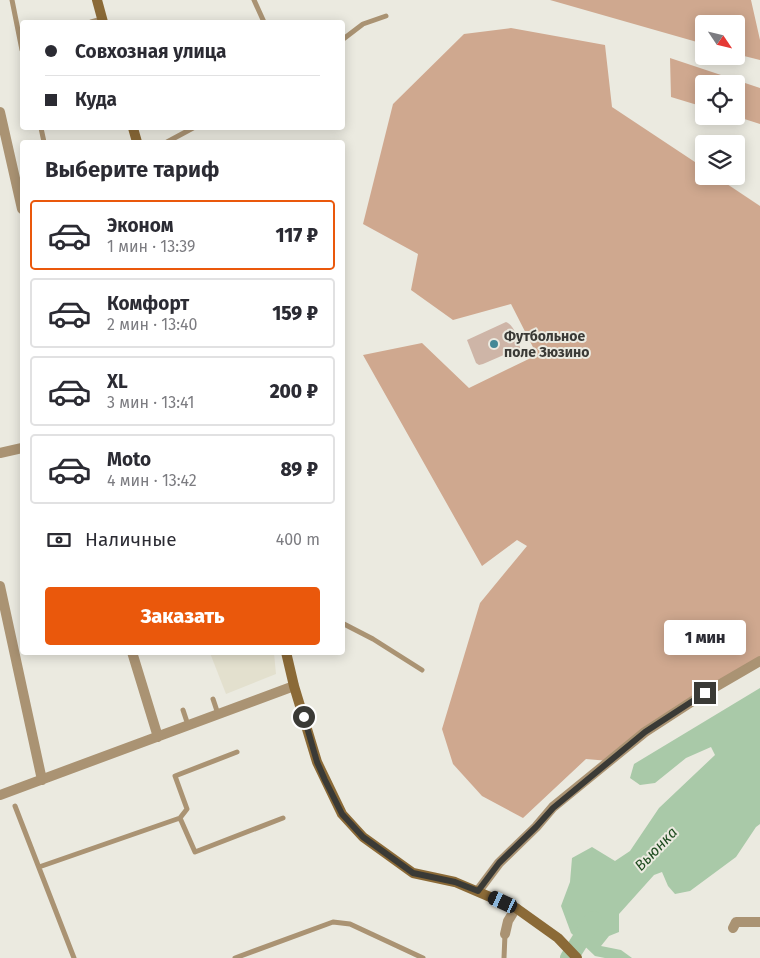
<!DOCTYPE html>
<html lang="ru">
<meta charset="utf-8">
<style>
:root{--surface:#fff;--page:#f2f2f3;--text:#2b2b33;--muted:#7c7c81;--line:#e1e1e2;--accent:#ea580c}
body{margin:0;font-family:"Fira Sans",sans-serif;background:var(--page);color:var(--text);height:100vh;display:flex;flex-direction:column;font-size:19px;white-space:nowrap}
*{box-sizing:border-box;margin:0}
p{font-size:16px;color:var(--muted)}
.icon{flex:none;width:28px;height:28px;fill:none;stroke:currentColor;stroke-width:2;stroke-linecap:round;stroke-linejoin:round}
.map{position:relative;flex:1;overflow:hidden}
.drawer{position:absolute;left:20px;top:140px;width:325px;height:515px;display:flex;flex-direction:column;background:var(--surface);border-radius:5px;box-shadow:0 2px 12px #0003}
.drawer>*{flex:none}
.banner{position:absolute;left:20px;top:20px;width:325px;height:110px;border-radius:5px;box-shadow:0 2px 12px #0003;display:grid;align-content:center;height:110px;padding:0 25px;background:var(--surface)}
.needle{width:32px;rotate:125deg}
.tools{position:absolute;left:695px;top:15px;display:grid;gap:10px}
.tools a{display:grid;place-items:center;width:50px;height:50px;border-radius:5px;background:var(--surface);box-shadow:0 2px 12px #0003;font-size:25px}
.end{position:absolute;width:22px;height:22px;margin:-11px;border:6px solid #3a3a36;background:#fff;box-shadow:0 0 0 2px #fff}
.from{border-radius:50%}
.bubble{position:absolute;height:35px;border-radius:5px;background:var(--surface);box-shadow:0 2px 12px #0003;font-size:16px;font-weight:800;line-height:35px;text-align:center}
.car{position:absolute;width:15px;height:30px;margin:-15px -8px;border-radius:6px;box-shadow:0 0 4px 1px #0007;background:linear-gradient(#222 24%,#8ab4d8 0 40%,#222 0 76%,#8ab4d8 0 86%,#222 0)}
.banner b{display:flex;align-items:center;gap:18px;height:48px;font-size:19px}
.banner b+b{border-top:1px solid var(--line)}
.banner i{width:12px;height:12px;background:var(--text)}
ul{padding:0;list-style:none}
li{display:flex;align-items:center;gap:15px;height:70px;margin:0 10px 8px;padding:0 15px;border:2px solid var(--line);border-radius:5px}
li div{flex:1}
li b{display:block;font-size:19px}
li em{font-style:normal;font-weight:800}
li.current{border-color:var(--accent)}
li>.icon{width:45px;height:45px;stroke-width:1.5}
h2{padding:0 25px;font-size:22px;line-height:60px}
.pay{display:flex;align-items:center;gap:12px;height:55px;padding:0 25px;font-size:19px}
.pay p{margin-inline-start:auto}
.action{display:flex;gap:10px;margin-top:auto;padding:10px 25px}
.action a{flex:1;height:58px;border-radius:5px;background:var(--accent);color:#fff;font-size:20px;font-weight:800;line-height:58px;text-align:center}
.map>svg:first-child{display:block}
</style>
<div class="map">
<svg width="760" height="958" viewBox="0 0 760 958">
<rect width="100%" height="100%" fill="#ebeae0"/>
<path fill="#e3e0ce" d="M210,653H274L276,674L226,694Z"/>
<path fill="#ceb5a7" d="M506,322C514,325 519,340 520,348L483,364L479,365L476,363L467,340Z"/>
<path fill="#cfa88f" d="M550,0H751L760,40V60L736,54V24H704V44Z
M511,28L605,45L612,107L704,168V176H715L760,206V662L609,761L586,759L523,818L482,796L453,764L442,729L480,603L527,546L517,540L482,566L363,355L422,343L469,388L537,355L511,304L453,320L411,290L418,254L363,224L393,104L464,34Z
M670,58L760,88V124L735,116H736V84H704V107L671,97Z"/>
<path fill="#a9c9a8" d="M760,688V824L756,827L736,857L690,891L675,894L668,886L662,872L654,875L619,914V932L609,936L601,946L621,950L632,958H605L595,956L571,933L561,906L570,882L572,858L592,847L615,861L630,851L659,808L715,755L711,747L686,758L655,783L640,785L630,778L634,764Z"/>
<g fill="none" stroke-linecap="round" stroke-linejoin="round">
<path stroke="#a9c9a8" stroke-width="18" d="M569,958L593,920"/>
<path stroke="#aa9373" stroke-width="5" d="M12,0L22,50
M254,0L264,22
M91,22L102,19
M342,40L363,24L386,16
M41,128L44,142
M167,142L193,128
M342,623L373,639L422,670
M213,699L218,714
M183,710L188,725
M15,806L74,958
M180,818L187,809L175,776L237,752
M39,867L180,818L195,852L283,818
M235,958L333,922L350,924L423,958
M504,958L505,934"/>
<path stroke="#aa9373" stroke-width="10" d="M0,112L22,209
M0,453L22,448
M0,586L42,780
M132,652L158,737
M0,795L294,686
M478,891L499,863L536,827L553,807L645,732L705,693L760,661
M733,928L736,922H760
M505,934L508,921L516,908"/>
<path stroke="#8b6a37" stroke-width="10" d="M97,0L103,22
M133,128L137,142
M286,652L294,686L317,762L342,814L363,837L413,873L455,882L516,908L558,938L577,958"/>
</g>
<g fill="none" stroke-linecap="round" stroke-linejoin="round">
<path stroke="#3a3a36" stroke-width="6" d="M304,717L317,762L325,780L342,814L363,837L413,873L455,882L478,891L499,863L536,827L553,808L645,732L705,693"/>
</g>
<circle fill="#448896" stroke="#ebeae0" stroke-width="2" cx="494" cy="344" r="5"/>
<g text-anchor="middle" stroke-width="4" stroke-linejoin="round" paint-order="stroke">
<g font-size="14" font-weight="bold" fill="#3a3a36" stroke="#ebeae0" text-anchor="start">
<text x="504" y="341">Футбольное<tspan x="504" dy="16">поле Зюзино</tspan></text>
</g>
<g font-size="15" font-style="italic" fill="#1f4c20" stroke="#ebeae0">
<text transform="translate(656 849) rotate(-46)" y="5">Вьюнка</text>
</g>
</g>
</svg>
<div class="tools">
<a><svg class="needle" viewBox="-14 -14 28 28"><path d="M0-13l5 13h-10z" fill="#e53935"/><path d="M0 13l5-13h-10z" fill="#7c7c81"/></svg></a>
<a><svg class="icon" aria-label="locate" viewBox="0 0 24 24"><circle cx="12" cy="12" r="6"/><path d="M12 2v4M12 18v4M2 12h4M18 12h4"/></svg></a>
<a><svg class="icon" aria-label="layers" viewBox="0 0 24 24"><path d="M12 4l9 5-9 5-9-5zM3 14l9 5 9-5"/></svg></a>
</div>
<i class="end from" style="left:304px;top:717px"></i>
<i class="end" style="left:705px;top:693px"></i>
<div class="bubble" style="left:664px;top:620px;width:82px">1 мин</div>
<i class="car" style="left:503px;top:902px;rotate:295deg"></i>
<div class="banner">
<b><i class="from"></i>Совхозная улица</b>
<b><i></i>Куда</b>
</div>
<section class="drawer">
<h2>Выберите тариф</h2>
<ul>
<li class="current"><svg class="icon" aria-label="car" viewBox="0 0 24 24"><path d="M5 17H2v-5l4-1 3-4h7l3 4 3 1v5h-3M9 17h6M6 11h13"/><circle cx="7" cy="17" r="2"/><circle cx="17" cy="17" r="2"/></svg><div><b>Эконом</b><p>1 мин · 13:39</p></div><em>117 ₽</em></li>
<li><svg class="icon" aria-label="car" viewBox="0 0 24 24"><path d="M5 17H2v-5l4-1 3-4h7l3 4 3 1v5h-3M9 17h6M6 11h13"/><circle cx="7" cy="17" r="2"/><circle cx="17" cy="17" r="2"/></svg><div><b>Комфорт</b><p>2 мин · 13:40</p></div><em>159 ₽</em></li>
<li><svg class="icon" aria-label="car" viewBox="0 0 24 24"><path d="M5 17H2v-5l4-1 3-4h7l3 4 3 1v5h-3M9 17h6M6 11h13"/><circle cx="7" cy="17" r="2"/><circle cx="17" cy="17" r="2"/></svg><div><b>XL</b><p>3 мин · 13:41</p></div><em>200 ₽</em></li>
<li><svg class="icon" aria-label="car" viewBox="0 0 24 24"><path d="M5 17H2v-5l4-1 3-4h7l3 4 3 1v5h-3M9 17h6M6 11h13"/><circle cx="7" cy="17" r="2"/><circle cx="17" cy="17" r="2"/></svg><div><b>Moto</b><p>4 мин · 13:42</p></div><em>89 ₽</em></li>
</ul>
<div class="pay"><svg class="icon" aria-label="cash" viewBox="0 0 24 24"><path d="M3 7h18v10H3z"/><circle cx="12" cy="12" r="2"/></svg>Наличные<p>400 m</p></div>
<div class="action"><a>Заказать</a></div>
</section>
</div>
